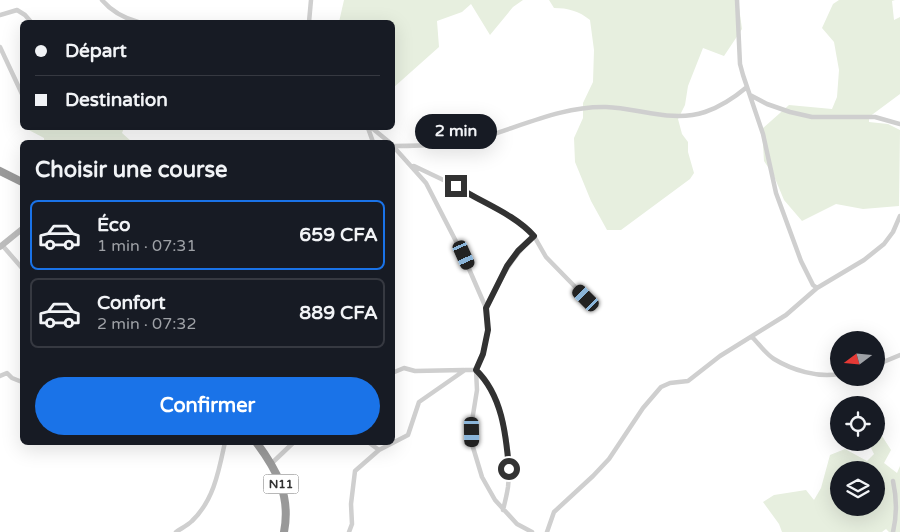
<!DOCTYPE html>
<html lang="fr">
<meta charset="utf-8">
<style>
:root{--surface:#171b24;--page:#20242c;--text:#f1f3f6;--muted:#9ea1a6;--line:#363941;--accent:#1a73e8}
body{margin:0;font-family:"Varela Round",sans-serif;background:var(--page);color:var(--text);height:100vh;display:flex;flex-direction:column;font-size:19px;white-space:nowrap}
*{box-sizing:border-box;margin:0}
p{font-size:16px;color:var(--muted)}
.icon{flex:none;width:28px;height:28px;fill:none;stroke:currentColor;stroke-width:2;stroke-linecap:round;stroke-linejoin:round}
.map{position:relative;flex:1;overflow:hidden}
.panel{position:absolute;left:20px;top:140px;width:375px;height:305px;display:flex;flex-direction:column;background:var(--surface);border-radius:8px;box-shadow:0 5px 20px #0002}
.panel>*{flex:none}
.banner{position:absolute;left:20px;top:20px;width:375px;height:110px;border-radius:8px;box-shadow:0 5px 20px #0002;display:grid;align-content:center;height:110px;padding:0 15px;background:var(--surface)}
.needle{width:32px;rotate:254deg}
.buttons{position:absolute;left:830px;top:331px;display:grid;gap:10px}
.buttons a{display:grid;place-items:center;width:55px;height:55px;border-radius:50%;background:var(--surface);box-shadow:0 5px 20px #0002;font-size:25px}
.end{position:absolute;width:22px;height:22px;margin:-11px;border:6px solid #323232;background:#fff;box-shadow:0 0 0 2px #fff}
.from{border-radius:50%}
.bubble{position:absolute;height:35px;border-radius:18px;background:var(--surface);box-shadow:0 5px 20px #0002;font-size:16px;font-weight:800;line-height:35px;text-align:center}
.car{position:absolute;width:15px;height:30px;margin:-15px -8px;border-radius:6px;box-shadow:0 0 4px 1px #0007;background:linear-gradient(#222 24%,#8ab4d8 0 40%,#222 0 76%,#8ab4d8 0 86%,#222 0)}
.banner b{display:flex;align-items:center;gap:18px;height:48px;font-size:19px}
.banner b+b{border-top:1px solid var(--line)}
.banner i{width:12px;height:12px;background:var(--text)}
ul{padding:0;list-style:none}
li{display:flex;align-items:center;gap:15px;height:70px;margin:0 10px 8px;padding:0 5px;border:2px solid var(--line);border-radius:8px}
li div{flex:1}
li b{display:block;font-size:19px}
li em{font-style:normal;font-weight:800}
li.active{border-color:var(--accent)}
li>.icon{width:45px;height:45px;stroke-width:1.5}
h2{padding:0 15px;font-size:22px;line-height:60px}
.action{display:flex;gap:10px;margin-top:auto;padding:10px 15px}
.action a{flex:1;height:58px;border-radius:30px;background:var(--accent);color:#fff;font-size:20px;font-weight:800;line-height:58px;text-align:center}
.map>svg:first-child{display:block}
</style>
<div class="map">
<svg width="900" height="532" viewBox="0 0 900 532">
<rect width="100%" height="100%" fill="#fff"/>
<path fill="#e7efdf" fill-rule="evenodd" d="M344,0H523L513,7L490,35L471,4L462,12L437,21L439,47L393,88L392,22H339Z
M549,0H738L742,29L724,56L703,48L688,86L685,105L678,119L682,134L688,142V152L694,173L690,179L621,230H607L591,201L575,162L574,138L583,118V103L593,82L594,50L590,20C579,11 568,8 554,8Z
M839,0H895L892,1L894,20L900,17V94L869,117V122L888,124L900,130L899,206L863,209L836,204L802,221L784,200L774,176L764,161L762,129L789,105L832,109L837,97L839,70L834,42L822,28L833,4Z
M25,128H124L122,133L132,142H44V138Z
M876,436H882L891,450L884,463L897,473L900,466V532H889L886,529L882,532H782L779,524L763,502L774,495L806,490L814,500L821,488L830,455L845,449L867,461L874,454L871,448V443L876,442ZM839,470H876V508H839Z"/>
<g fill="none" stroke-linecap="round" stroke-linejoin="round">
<path stroke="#cfcfcf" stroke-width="4.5" d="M102,0C112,12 124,18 138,22
M737,0L740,64L743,75L763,134L776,193L801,261L813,285L817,288
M0,15L17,10L25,15L31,22
M309,22L311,0
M0,47L22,94
M750,95L767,104L790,112L812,117H875L900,124
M368,128L373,142
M372,128L389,142
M392,145L426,183L463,255L486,308L488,329L483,353L476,370L477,390L472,421V444L482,477L495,500L517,524L532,532
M394,146C423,146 453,145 481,138C522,126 563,106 606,107C639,108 672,123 705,112C720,107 735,97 747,87
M414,166L456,186L513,218L526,227L534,236L546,257L586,298
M2,245L22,268
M486,308C501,278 510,259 534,236
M752,337C759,344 766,354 774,359C792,370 818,378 839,374
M876,365L900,355
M392,373L404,368L415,371L464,370
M0,376L7,373L12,378L22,382
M368,442L379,450
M272,463L294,442
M893,481C897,499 897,515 893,532
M176,532C182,528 188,525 192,521C214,500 219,470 225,442
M349,532L352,524L351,504L355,471L379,450L408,435L419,402L465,370H476C503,397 512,450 508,487C507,494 505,502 503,510
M547,532L554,512L593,476L609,459L643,408L661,387L670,383L688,381L720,356L786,315L817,288L864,260L884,244L893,232L900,216"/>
<path stroke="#bcbcbc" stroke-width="6" d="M0,247L22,229"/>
<path stroke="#999" stroke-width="8" d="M0,171L22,182
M256,442C277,470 291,496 284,532"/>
</g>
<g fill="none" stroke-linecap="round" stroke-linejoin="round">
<path stroke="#323232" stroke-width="6" d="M456,186C482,203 513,213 534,236L518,251L507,266L486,308L488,330L483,354L476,370C502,395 506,434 509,469"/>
</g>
<g text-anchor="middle" stroke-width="5" stroke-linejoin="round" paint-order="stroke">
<rect fill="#fff" stroke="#707070" stroke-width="1" x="263.5" y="474.5" width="35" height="19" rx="4"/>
<g font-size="12" font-weight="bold" fill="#323232">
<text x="281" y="488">N11</text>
</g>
</g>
</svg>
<div class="buttons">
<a><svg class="needle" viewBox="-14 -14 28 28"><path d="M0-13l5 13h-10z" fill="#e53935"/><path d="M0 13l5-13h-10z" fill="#9ea1a6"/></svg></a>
<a><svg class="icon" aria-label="locate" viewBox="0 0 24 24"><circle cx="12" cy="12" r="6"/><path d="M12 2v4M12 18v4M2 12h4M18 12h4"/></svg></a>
<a><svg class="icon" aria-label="layers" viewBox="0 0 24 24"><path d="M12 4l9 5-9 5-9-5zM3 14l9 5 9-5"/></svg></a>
</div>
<i class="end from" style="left:509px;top:469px"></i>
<i class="end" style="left:456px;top:186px"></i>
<div class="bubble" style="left:415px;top:114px;width:82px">2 min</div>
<i class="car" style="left:464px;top:255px;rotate:156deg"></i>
<i class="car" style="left:586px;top:298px;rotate:315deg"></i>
<i class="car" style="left:472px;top:432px;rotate:179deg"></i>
<div class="banner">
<b><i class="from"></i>Départ</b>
<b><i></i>Destination</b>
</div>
<section class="panel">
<h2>Choisir une course</h2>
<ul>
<li class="active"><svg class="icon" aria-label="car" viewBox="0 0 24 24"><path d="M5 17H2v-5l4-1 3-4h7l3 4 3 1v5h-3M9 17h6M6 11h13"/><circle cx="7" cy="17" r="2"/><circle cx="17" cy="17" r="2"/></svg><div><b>Éco</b><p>1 min · 07:31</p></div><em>659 CFA</em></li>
<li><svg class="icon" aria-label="car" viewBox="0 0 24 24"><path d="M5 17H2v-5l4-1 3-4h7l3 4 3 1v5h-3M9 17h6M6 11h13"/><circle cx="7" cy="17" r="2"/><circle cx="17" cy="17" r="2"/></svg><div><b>Confort</b><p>2 min · 07:32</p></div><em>889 CFA</em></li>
</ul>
<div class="action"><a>Confirmer</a></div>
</section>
</div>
